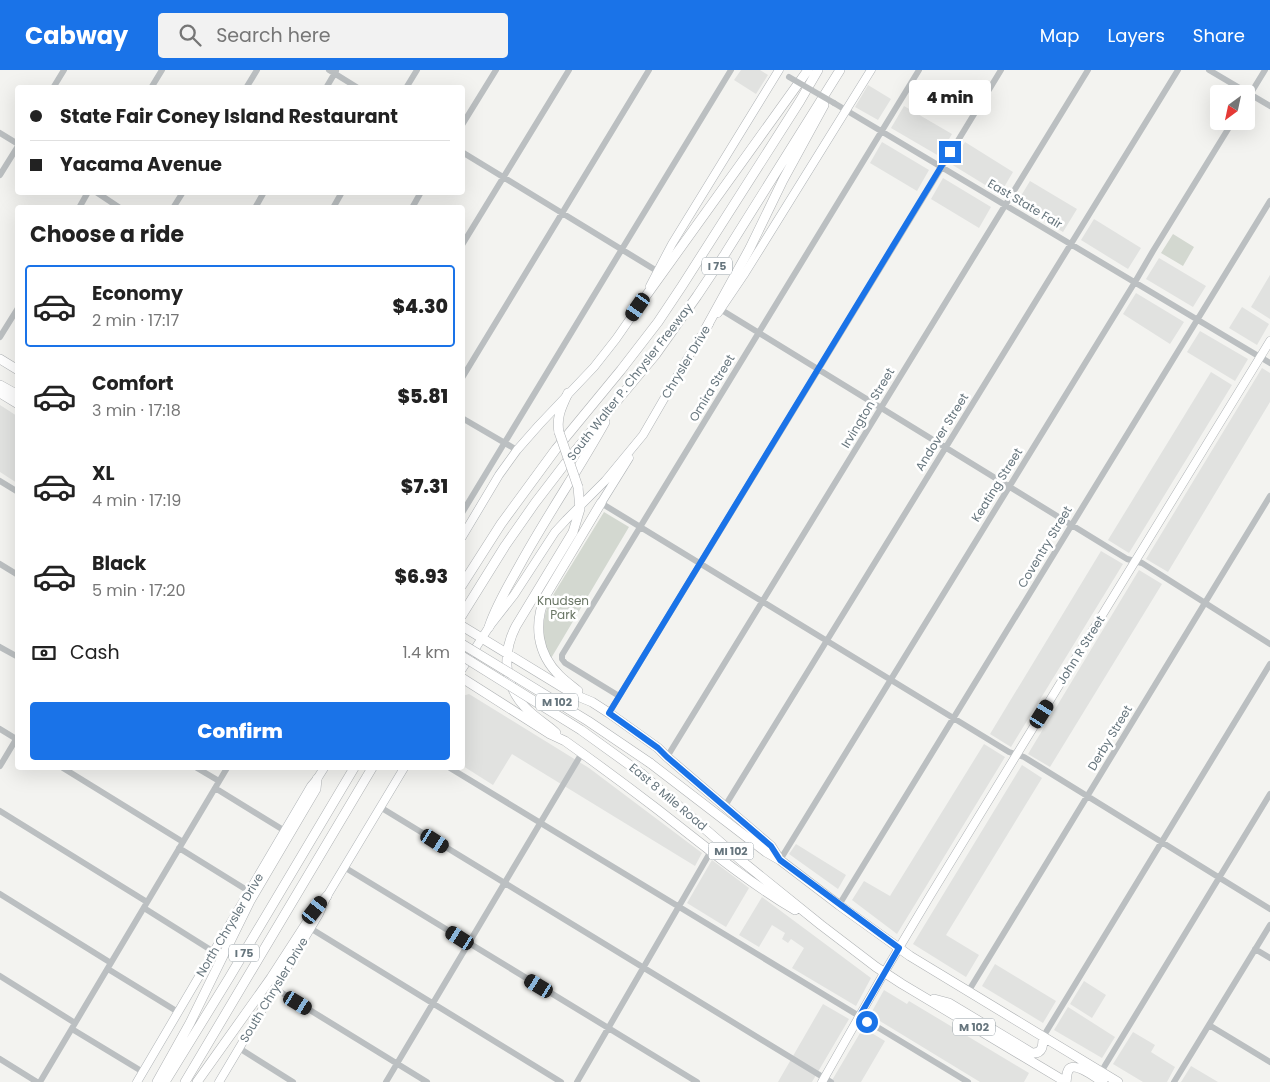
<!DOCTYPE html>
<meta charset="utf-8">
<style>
:root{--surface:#fff;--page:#f2f2f2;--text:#222;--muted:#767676;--line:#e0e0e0;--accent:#1a73e8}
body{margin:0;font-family:Poppins,sans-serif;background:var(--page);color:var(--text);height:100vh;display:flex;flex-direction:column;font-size:19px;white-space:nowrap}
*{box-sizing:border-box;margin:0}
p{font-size:16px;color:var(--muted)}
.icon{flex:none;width:28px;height:28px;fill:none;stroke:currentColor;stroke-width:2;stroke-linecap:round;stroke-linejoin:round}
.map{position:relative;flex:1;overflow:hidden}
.sheet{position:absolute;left:15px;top:135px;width:450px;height:565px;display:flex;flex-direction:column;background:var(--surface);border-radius:5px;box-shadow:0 5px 20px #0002}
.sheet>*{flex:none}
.banner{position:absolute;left:15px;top:15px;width:450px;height:110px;border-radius:5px;box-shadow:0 5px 20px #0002;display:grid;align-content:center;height:110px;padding:0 15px;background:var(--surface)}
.needle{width:32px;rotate:213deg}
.buttons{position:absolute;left:1210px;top:15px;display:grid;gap:10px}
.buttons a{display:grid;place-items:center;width:45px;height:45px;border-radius:5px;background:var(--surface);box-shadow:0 5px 20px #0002;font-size:25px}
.end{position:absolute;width:22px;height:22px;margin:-11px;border:6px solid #1a73e8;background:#fff;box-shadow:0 0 0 2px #fff}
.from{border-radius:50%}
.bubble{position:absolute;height:35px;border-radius:5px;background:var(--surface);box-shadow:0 5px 20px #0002;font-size:16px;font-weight:800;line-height:35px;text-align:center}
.car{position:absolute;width:15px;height:30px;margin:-15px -8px;border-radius:6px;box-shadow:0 0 4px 1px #0007;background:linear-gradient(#222 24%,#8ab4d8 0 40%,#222 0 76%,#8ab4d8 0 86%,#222 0)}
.banner b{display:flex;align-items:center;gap:18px;height:48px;font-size:19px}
.banner b+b{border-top:1px solid var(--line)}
.banner i{width:12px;height:12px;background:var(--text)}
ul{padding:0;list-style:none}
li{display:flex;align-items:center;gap:15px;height:82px;margin:0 10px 8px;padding:0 5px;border:2px solid transparent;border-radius:5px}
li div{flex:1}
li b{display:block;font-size:19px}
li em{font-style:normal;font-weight:800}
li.selected{border-color:var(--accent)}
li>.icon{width:45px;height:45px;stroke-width:1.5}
h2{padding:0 15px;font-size:22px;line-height:60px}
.pay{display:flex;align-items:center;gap:12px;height:55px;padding:0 15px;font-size:19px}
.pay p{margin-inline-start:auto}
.primary-button{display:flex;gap:10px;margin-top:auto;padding:10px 15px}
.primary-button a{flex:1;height:58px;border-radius:5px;background:var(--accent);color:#fff;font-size:20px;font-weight:800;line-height:58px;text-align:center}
header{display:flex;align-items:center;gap:30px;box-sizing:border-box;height:70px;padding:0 25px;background:var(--accent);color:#fff}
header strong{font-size:24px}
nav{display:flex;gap:28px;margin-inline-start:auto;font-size:18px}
.search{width:350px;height:45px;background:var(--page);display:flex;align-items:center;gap:12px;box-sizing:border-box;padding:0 18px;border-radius:5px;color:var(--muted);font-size:19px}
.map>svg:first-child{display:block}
</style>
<header>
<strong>Cabway</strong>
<div class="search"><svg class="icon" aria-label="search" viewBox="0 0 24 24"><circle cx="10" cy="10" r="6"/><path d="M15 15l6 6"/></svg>Search here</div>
<nav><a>Map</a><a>Layers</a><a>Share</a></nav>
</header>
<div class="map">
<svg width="1270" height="1012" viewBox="0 0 1270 1012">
<rect width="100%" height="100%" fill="#f3f3f0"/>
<path fill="#e1e2e0" d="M741,0H760L768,5L756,24L734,10Z
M868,15L891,29L878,50L855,37Z
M904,36L952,64L939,86L891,58Z
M882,72L929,100L917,121L870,93Z
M965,72L1013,102L1000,124L951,94Z
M943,108L991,137L979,158L931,129Z
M1030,111L1077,139L1063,162L1016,134Z
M1094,149L1141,178L1128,199L1081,170Z
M1159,188L1206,216L1193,237L1146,209Z
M1270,205V249L1251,237Z
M1136,223L1184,252L1170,274L1123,244Z
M1242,237L1269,254L1257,275L1229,258Z
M1200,261L1248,289L1235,311L1187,282Z
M1262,298L1270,303V332L1168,502L1146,489Z
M1211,302L1232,315L1129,483L1108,470Z
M0,335L17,346V413L0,402Z
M1101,481L1123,494L1011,677L990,664Z
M1139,500L1162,514L1050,697L1028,684Z
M469,624L589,698L702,783L695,796L512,684L493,715L463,696L462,626Z
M984,674L1005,687L897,864L852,830L864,811L890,826Z
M1022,695L1042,708L946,865L979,885L966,907L913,874Z
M796,774L846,805L838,819L789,784Z
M712,790L749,818L726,857L687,833Z
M762,827L871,908L856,936L792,898L804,878L791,869L788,873L782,869L785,863L772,855L759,877L739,865Z
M995,894L1056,931L1043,953L982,916Z
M1084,911L1106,925L1092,948L1070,934Z
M884,920L907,934L909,931L1029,1003L1024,1012H980L870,945Z
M823,934L849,949L812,1012H778Z
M1068,937L1115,967L1102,988L1054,960Z
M863,958L885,971L861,1012H831Z
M1133,962L1155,975L1151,982L1175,997L1167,1012H1143L1113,994Z
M1191,996L1218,1012H1181Z"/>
<path fill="#d3d8d0" d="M1173,164L1194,177L1183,196L1161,183Z
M604,442L629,457L550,590C541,569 541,551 550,530Z"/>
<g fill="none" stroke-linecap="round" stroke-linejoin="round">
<g stroke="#afb3b6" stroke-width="9">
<path id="major" d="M650,216L672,174L779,0
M718,243L745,203L871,0
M601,433L629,388
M462,467L499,405L517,380L539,355L594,297L616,269L641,233
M462,599L489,557L514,525L555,462L566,450L605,411L643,365L690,284L709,254
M137,1012L311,716L317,709L324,698
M219,1012L319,844L327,826L404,698
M822,1012L884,903L930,826L1270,271"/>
</g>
<g stroke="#afb2b4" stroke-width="10">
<path id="highway" d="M638,237L808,0
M706,258L750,178L783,110L824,35
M0,289L18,300
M0,315L18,325
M0,323L18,334
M559,362C556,347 562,336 568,323
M462,515L501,454L556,379L621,300L658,252L682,216L800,31L818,0
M462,545L505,476L535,433L571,386L656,284L697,226L725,184L840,0
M462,556L575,625L592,632L609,643L658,678L667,687L771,776L778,787
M489,557C497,533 510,513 522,491C548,444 579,399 605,352
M462,608L550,664L565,671C596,693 627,716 657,739C702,774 746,811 795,840
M578,621C572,616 565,611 560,606C537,584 533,554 546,525L601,433
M556,663C548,655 537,649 529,641C504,618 501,585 516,556L573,462L580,439L578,417
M650,693L766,782L780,790L839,835L910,886L1118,1012
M642,704L743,792L821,855L876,897L902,914L1066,1012
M934,929L949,933L1032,983C1043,984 1043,975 1043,967
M157,1012L190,953L250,831L316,719L317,709
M165,1012L229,908L354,698
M185,1012L372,698
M197,1012L271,908L315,840L327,826
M1066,1012C1067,1008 1066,1003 1069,999C1076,992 1096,1008 1103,1012"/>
</g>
<path stroke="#bbbfc1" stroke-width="6" d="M329,0L358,18
M1209,0L1270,36
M53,18L64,0
M151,18L162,0
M246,18L257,0
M326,18L336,1
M406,18L417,0
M1246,31L1265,0
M834,33L1270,293
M462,55L496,0
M0,63L18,74
M462,82L657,201
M0,105L18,76
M96,122L120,138
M79,138L88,122
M173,138L183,122
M255,138L264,122
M333,138L342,122
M412,138L421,122
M462,175L569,0
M720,239L1127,489L1142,493L1270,574
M0,267L18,238
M462,308L649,0
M462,348L517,380
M0,411L18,422
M601,433L1009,682L1024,687L1270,839
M462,443L622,179L731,0
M0,494L18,505
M0,577L18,587
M619,626L565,593L562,589V585L919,0
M609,643L1001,0
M0,659L18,670
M667,687L1088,0
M0,696L18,666
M63,698L183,772
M197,698L219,711
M450,698L968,1012
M215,718L285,761
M725,736L1178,0
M380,737L831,1012
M0,741L147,832
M179,778L250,822
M780,790L1135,212L1153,181L1233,51
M344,797L697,1012
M0,824L111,893
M839,835L1270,131
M144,838L214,882
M310,858L561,1012
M1255,879L1270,888
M108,899L178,942
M0,906L75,953
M274,918L427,1012
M968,922L1270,426
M1209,955L1270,992
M72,959L143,1002
M1043,967L1270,594
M239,978L293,1012
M0,989L37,1012
M1101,1002L1270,724
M40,1012L227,698
M386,1012L582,683
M577,1012L711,781
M1174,1012L1270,855"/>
<use href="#major" stroke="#fff" stroke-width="8"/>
<use href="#highway" stroke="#fff" stroke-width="9"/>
<g stroke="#afb2b4" stroke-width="10" stroke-linecap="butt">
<path id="highway-bridge" d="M559,362L578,417
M462,574L588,651L650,693
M462,586L581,660L642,704"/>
</g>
<path stroke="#bbbfc1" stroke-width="6" d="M789,7L834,33"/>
<use href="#highway-bridge" stroke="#fff" stroke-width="9"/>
</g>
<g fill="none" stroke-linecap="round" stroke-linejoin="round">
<path stroke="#1a73e8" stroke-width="6" d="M867,952L859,947L899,878L780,790L771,776L667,687L658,678L609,643L950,82"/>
</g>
<g text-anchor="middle" stroke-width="5" stroke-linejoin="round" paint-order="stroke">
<g fill="#fff" stroke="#949ea4" stroke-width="1">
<rect x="702" y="187.5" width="30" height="17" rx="4"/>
<rect x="536" y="623.5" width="42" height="17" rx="4"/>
<rect x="708.5" y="772.5" width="45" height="17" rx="4"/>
<rect x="229" y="874.5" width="30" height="17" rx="4"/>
<rect x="953" y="948.5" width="42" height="17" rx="4"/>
</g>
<g font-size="11" font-weight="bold" fill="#66757d">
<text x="717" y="200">I 75</text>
<text x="557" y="636">M 102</text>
<text x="731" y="785">MI 102</text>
<text x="244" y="887">I 75</text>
<text x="974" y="961">M 102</text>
</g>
<g font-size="12" fill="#66757d" stroke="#fff">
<text transform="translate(1025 134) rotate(31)" y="4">East State Fair</text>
<text transform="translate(686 292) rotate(-59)" y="4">Chrysler Drive</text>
<text transform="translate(630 312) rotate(-52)" y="4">South Walter P. Chrysler Freeway</text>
<text transform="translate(712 318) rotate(-59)" y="4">Omira Street</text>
<text transform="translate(868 338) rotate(-59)" y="4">Irvington Street</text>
<text transform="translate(942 362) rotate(-58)" y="4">Andover Street</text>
<text transform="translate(997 415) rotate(-58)" y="4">Keating Street</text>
<text transform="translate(1045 477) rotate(-59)" y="4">Coventry Street</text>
<text transform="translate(1081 580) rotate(-58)" y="4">John R Street</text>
<text transform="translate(1110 668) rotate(-59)" y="4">Derby Street</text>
<text transform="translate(668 727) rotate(40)" y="4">East 8 Mile Road</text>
<text transform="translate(230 855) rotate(-59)" y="4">North Chrysler Drive</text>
<text transform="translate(274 920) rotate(-59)" y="4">South Chrysler Drive</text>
</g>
<g font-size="12" fill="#697564" stroke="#fff">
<text x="563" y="535">Knudsen<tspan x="563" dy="14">Park</tspan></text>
</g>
</g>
</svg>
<div class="buttons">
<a><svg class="needle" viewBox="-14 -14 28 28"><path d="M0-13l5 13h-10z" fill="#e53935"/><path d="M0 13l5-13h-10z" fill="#767676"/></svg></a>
</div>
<i class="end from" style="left:867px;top:952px"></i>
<i class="end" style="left:950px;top:82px"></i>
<div class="bubble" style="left:909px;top:10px;width:82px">4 min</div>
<i class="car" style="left:638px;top:237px;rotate:215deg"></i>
<i class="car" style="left:1042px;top:644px;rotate:32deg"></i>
<i class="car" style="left:435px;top:771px;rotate:122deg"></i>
<i class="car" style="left:315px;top:840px;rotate:38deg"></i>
<i class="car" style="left:460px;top:868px;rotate:302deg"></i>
<i class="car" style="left:539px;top:916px;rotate:301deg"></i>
<i class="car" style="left:298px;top:933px;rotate:121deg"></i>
<div class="banner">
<b><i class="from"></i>State Fair Coney Island Restaurant</b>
<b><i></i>Yacama Avenue</b>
</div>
<section class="sheet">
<h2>Choose a ride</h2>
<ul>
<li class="selected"><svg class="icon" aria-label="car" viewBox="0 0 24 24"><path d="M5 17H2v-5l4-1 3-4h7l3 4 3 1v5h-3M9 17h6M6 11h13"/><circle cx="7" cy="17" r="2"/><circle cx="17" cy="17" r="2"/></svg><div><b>Economy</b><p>2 min · 17:17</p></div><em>$4.30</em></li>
<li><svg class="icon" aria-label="car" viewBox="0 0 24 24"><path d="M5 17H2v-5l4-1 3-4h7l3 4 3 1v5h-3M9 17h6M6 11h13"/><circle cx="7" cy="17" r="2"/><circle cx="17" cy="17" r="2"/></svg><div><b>Comfort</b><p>3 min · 17:18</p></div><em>$5.81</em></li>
<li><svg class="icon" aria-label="car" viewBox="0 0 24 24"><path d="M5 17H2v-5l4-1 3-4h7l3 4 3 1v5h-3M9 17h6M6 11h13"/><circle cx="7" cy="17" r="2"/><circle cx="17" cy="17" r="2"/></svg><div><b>XL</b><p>4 min · 17:19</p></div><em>$7.31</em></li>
<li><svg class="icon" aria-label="car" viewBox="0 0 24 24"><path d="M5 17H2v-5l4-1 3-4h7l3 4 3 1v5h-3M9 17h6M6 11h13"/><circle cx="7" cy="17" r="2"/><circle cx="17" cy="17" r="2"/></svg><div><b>Black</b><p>5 min · 17:20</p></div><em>$6.93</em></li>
</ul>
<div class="pay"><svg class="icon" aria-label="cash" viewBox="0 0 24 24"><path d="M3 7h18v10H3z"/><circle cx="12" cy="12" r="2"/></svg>Cash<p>1.4 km</p></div>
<div class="primary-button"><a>Confirm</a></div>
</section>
</div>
